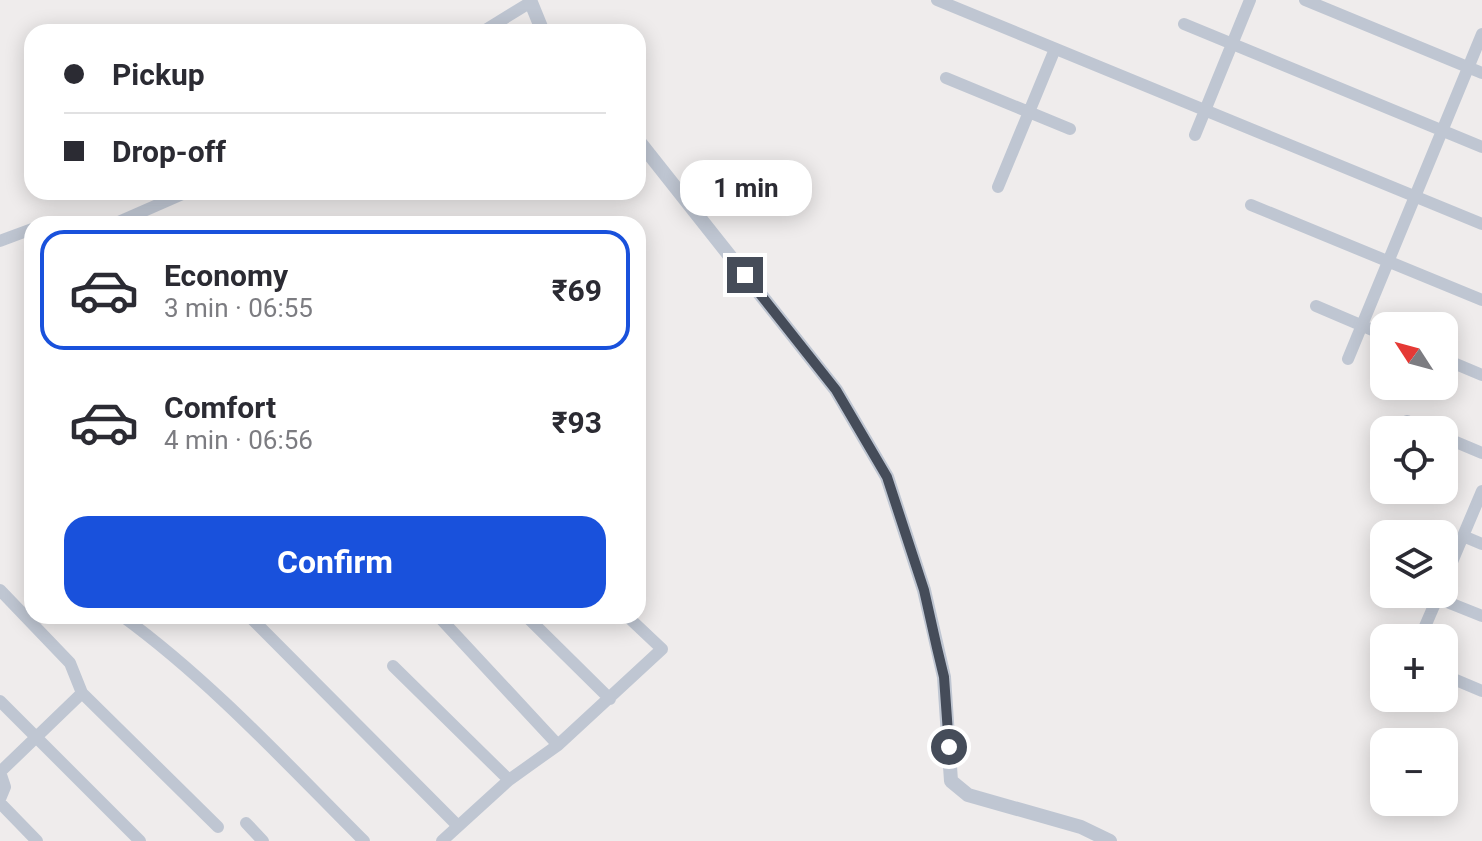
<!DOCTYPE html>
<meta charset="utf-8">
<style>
:root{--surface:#fff;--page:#f2f2f3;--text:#2b2b33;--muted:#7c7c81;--line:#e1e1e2;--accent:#1951dc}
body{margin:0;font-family:Roboto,sans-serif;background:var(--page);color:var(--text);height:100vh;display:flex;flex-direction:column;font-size:30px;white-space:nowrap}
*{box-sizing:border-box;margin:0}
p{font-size:26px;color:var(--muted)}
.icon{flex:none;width:44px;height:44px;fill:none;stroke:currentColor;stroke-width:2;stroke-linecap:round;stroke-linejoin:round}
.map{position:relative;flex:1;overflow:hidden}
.sheet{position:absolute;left:24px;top:216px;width:622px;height:408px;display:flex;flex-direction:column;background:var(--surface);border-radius:24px;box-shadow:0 4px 20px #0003}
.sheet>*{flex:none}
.hud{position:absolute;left:24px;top:24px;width:622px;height:176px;border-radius:24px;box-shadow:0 4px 20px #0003;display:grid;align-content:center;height:176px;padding:0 40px;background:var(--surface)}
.needle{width:52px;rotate:306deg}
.controls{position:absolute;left:1370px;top:312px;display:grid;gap:16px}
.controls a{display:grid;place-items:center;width:88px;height:88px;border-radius:16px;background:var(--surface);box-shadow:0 4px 20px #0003;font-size:40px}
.end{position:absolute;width:36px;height:36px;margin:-18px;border:10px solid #454c59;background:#fff;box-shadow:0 0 0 4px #fff}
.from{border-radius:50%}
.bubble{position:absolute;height:56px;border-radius:24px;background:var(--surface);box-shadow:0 4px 20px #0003;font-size:26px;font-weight:700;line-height:56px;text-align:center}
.hud b{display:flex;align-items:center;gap:28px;height:76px;font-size:30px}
.hud b+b{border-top:2px solid var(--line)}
.hud i{width:20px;height:20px;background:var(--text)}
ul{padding:14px 0 0;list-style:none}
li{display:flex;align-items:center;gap:24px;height:120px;margin:0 16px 12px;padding:0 24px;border:4px solid transparent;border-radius:24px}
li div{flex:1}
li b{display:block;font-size:30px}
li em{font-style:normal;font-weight:700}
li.on{border-color:var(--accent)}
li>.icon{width:72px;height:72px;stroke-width:1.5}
.button{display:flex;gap:16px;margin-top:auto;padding:16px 40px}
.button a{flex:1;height:92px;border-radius:24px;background:var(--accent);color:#fff;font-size:32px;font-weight:700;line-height:92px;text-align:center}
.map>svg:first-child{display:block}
</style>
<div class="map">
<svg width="1482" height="841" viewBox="0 0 1482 841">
<rect width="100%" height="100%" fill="#efecec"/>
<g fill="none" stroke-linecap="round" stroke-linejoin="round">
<path stroke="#bfc6d2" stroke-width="12" d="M937,0L1482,224
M1305,0L1482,73
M1184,24L1482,147
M482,32L531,2
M946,78L1070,129
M1195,135L1250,0
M998,187L1055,49
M1251,205L1482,300
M114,224L187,192
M0,241L32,229
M1316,306L1384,335
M1348,359L1482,34
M1444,359L1482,375
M1407,421L1428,430
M1444,437L1482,453
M1463,536L1482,544
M1444,581L1482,491
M0,590L70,663L82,693L218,827
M1437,598L1482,616
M122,616C211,681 286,763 364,841
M249,616L458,826
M526,616L610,699
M440,618L558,745
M1420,638L1439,594
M393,666L509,780
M1444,675L1482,691
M0,701L140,841
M0,799L5,787L0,772L82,693
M0,803L37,841
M246,823L263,841
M442,841L509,780L558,745L662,649L627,616"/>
<path stroke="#bfc6d2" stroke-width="14" d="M530,0L543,32
M638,140L836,390L887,477L924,590L944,677L951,781L968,795L1081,827L1110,841"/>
</g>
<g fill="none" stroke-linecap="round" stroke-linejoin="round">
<path stroke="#454c59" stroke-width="10" d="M745,275L836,390L887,477L924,590L937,648L944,677L949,747"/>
</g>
</svg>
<div class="controls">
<a><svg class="needle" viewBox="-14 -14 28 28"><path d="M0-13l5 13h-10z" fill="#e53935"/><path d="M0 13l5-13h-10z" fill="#7c7c81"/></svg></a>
<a><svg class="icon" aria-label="locate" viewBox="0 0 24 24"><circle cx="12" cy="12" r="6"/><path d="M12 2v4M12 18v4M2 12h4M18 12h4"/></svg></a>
<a><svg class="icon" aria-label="layers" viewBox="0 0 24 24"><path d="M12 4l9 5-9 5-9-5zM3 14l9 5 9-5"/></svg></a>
<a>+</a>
<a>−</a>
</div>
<i class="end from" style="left:949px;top:747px"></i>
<i class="end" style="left:745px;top:275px"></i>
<div class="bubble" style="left:680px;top:160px;width:132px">1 min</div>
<div class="hud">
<b><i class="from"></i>Pickup</b>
<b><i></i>Drop-off</b>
</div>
<section class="sheet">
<ul>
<li class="on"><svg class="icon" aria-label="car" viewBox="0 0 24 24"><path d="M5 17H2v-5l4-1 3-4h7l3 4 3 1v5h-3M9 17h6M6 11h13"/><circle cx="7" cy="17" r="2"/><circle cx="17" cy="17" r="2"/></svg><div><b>Economy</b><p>3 min · 06:55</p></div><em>₹69</em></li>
<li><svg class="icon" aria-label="car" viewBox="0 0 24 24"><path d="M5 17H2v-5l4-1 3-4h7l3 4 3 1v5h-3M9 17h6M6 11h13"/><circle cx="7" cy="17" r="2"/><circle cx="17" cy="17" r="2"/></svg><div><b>Comfort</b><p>4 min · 06:56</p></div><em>₹93</em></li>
</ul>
<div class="button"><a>Confirm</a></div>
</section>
</div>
